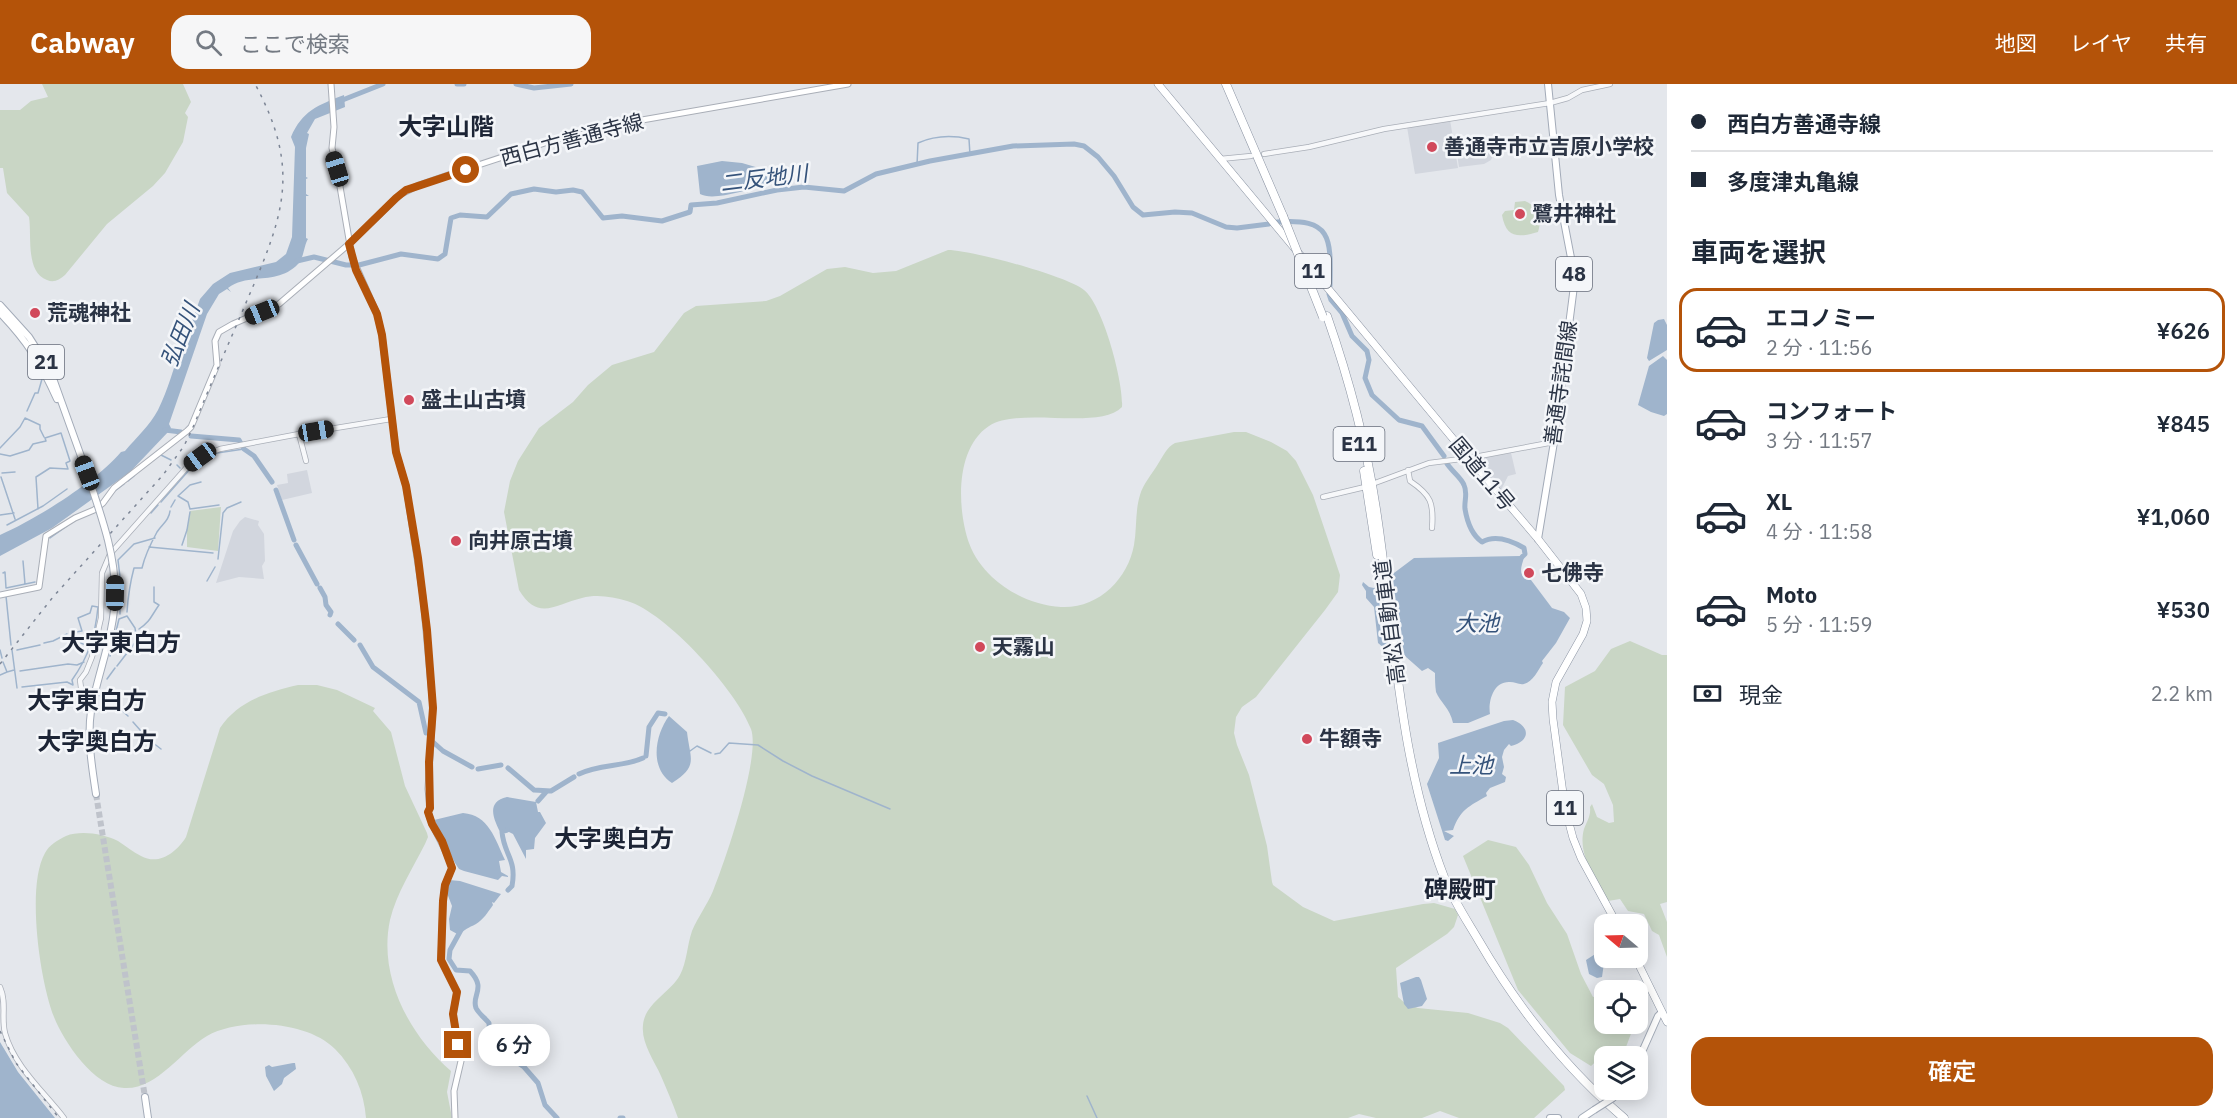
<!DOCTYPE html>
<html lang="ja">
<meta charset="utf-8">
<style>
:root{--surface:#fff;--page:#f6f6f7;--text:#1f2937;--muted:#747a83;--line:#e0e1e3;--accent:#b45309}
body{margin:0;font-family:"IBM Plex Sans","Noto Sans JP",sans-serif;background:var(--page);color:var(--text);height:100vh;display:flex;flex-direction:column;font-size:22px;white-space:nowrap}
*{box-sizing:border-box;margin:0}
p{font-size:20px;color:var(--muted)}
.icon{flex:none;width:33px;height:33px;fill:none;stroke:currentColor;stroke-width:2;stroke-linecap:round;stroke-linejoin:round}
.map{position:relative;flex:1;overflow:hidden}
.sheet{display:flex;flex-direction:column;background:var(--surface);width:570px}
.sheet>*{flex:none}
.hud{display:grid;align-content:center;height:132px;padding:0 24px;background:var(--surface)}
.needle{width:39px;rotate:289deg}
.controls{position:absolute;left:1594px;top:830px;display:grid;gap:12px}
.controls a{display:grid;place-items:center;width:54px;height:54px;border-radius:12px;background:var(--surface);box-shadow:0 3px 15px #0003;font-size:30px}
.end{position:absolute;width:27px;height:27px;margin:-14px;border:8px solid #b45309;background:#fff;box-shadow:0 0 0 3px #fff}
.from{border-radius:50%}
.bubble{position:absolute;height:42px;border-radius:18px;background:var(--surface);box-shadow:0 3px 15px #0003;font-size:20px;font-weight:600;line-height:42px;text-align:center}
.car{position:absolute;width:18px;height:36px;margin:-18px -9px;border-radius:8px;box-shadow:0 0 4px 2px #0007;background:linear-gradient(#222 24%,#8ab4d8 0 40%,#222 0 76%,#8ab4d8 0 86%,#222 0)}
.hud b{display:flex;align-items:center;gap:21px;height:57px;font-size:22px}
.hud b+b{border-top:2px solid var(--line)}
.hud i{width:15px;height:15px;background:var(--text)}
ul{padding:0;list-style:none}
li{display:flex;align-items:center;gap:18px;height:84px;margin:0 12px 9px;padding:0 12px;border:3px solid transparent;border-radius:18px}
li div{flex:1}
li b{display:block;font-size:22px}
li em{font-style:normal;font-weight:600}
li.selected{border-color:var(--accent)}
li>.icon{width:54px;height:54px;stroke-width:1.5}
h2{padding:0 24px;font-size:27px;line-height:72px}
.pay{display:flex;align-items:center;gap:15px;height:66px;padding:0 24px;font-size:22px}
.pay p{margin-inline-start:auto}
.primary-button{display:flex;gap:12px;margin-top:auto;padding:12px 24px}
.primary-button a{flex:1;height:69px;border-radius:18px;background:var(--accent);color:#fff;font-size:24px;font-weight:600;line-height:69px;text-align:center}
header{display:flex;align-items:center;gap:36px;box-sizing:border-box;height:84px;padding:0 30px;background:var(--accent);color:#fff}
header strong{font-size:28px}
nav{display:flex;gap:33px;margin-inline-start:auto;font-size:21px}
.search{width:420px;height:54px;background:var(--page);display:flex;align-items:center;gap:15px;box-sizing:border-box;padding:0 21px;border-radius:18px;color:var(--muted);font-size:22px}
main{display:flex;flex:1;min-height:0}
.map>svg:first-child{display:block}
</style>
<header>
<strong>Cabway</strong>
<div class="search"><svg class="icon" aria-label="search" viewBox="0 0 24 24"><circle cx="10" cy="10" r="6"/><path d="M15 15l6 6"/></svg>ここで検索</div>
<nav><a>地図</a><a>レイヤ</a><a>共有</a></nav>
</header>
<main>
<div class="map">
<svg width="1667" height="1034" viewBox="0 0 1667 1034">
<rect width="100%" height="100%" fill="#e4e7ec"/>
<path fill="#d2d6de" d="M1450,36L1458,84L1415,90L1407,43Z
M1489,62L1496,65L1491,76L1484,80L1459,83L1457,70L1478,67Z
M1511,369L1516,390L1508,392L1501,406L1484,386L1486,373Z
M307,386L312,409L282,416L277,401L288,399L287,390Z
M245,433L259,437L258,441L264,450L265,477L262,482L264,495L239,493L216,499L233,447L240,437Z"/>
<path fill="#c9d6c5" d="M42,0H183L191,18L185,29L188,33L183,58L165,89L153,102L107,140L65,191C59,196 54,199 47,196C25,188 32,151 29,133L7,109L3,84H0V26H20L31,17L48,13Z
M1525,117C1539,123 1542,135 1538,148C1518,154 1506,154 1502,131L1505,127L1514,126L1515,118Z
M948,166C971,166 1067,192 1084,206C1103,221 1124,299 1122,323C1099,347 1019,322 989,342C955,364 957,425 969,459C974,473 982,483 992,493C1010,510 1037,522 1061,523C1098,525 1128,495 1134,461C1137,444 1135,427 1140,411C1143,400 1152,390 1158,380C1163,372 1167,363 1175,359L1234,348H1246L1271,358L1287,367L1296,377L1313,411L1340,491L1338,508L1325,526L1256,613L1242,623L1236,633L1234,649L1237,661L1249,691L1267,762L1272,798L1273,801L1303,823L1334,837L1423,820L1434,819L1455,825L1458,831L1454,843L1447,850L1396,884L1398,913L1406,920L1418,924L1468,929L1500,939L1508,944L1564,1002L1565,1006L1534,1034H1459L1440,1027L1422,1034H1376L1359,1030L1348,1034H678C673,1020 667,1006 661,992C654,976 641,959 643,941C645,919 670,909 680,891C687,878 687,861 692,847C698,833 707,821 713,807C725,777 761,673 751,645C737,607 666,528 627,517C613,513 597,510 582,514C556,520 538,538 519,506L504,428L510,397L518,377L539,344L573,318L588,301L612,281L654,268L684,229L696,222L766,217L780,212L827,185L845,183L873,189L896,187Z
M221,423L218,467L187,463V446L190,427Z
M1630,557L1662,571H1667V818L1660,820L1667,838V873L1659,851L1652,847L1644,830L1628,827L1620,815L1608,817C1596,797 1577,770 1584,745C1587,737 1591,732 1590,723L1592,720L1597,733L1609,739L1614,738L1613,721L1604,700L1592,691L1563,641L1565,603L1595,587L1611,565Z
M298,601H317L337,606L375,624L373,627L391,648L405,702L427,749L428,753L425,760C413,784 396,810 390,836C378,892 409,951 451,987L447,1008L452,1034H366C364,1008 354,984 335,965C307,937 241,933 207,952C181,967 157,1006 124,1004C94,1003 64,958 54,933C40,898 26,802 45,769C49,761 58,756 66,752C81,746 104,750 118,757C126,762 133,768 141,772C159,782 177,768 186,753L220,644C238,617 268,608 298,601Z
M1488,756L1516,763L1529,781L1547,819L1567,850L1581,890L1593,913L1605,911V939H1635L1626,963L1606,968L1591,982L1570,969L1518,906L1463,772Z"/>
<path fill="#9fb4cc" d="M344,11L345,23L315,35L307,49L309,50L306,64V93L308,94L306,95V110L309,112H306V154L308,155C304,161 304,174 298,180C277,202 249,188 228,204L231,208L227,205L219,210L207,230L169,340L171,344L169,347L130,388L52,444L0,472V451C38,434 94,399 121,368L125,367C136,354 150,341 158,326C168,306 174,283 181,262H183L200,215L213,200L230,189L276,178L286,170L292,153L295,63L291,53C302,27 318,21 344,11Z
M722,77L742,79L769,87L773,98L769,100C753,104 714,118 700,110L697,82Z
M1664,235L1667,241V266L1649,277L1647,274L1654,239L1658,236Z
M1663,272L1667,276V330L1664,332L1651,328L1638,321L1649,282Z
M1520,472L1524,473C1522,482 1518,488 1525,495L1531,496L1552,524L1564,528L1570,534L1556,559L1542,577L1543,579C1538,586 1533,598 1524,600C1519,601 1515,598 1510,598C1493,597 1488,618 1490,630L1468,639H1453C1450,624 1440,618 1436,608C1435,601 1435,595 1435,589L1428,584L1422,587L1397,565L1384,564L1378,559L1374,523L1366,514V507L1362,501L1363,498L1369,503L1374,504L1414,474Z
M669,632L687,648C690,675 699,682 672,699C649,684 655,651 669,632Z
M1513,636C1531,643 1530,657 1511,662L1509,660L1504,666L1502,673L1504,683L1502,690L1506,693L1505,698L1490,704L1486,709L1487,712C1469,722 1460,726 1453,746L1444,747L1454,752L1448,757L1445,756L1427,700L1439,674L1438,659L1504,637Z
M507,713L536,718L538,728H540L546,739L535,754L534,765L526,766V775L513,750L509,748L501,750C494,736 485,718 507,713Z
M463,729C489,731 495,755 505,776L499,777L501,788L508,792V793L502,792L498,796L464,787L459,785L455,779L434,738V736Z
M449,796L460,797L501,810L494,819L492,818L493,821C488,828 483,836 476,840C468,844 465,845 459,851L450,846L449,835L452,822L445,804L449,801L445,797Z
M1605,860V873H1619L1609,874L1604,879L1602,893L1597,894L1589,890L1586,876L1600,867Z
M1416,893H1419L1421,896L1427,915L1422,922L1408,925L1404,920L1400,899Z
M0,958L18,988L55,1034H0Z
M293,979H295L296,985L284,994L282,1000L274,1007L266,992L265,983L269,981L272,983Z"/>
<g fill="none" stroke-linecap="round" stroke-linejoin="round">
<path stroke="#9fb4cc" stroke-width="1.5" d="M917,81L918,59C934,52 952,51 969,55L970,71
M27,327L35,309H38L42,295
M0,364L20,343L25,334L40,341V345L44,353
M0,370L10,372L29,366L33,360L46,357L45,354L61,349L70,377L66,379L68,385L50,384L36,393L38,425
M161,371L171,376
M177,381L180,384
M195,381L217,369L244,365
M2,389L15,388
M1,393L15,435
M128,397L134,392
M201,398L190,401L178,412L188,418L190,425L219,421
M116,406L124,400
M161,418L190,385
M171,423L175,416
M151,429L158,421
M0,431L14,429
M7,441L43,422L67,405
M50,454L67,442
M182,461L187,446L190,428
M149,463L213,469
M218,475L223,429L227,424L241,418
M23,477L25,500
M3,489L5,488L6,504L35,498
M207,497L215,483
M6,512L11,561
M127,528C128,513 130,499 134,484H142C145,471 151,459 157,448C162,440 169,437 170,427
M120,530V508L123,503L121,501L118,476L134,460L155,454
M139,545C151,537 151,532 159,521L154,518V503
M75,550L81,559L90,563
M44,559L53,557L67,550
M0,566L2,574
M12,566L17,604
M17,566L40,561
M110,572L119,535L127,532L135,544L137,556L117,582
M3,578L7,588L14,586
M20,587L68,580L77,581L84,578
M0,591L7,588
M107,595L115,584
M22,603L67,598L73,601L72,596C89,572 95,552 98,523L92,522L90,529L78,534L82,547L70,549
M99,611L113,620
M119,624L128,632
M133,638L148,655L161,665
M690,667L697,662L711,669
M715,670L720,669L729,659L758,661L783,677L812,692L890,725
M1087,1012L1097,1034"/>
<path stroke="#9fb4cc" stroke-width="5" d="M457,0H464
M516,0L534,4L571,0
M340,17L383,0
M1277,138C1332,134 1331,153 1330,202
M297,177L314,173L346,181H359L401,170L438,175L445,170L451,134L460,131L487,133L511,110L534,105L556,108L573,106L582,108L603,134L622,132L662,137L690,128L691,121L717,119L777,106L804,103L844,107L876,90L930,77L1013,62L1074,60L1084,62L1098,73L1114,92L1133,123L1143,131L1175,128L1192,129L1226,143L1237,144L1269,140
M1329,210L1331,216L1342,229L1352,252L1367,267L1369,276L1365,294L1372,311L1399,336L1422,342L1444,372
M165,346L181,348
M191,352L239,356L244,365L254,372L272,398
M1446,378C1451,387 1461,393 1464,401C1468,409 1464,417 1465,425C1467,437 1472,451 1482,458C1496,450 1512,457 1524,464L1525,470L1522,473
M276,406L294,456
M296,461L317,500
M320,504L325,513L326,521L331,528L330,531
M338,540L354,556
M360,561L373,583L419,618L426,649
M433,658L443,667L472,683
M646,672L649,643L658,629L665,630
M508,684L534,706L551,707L574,693
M478,685L501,681
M579,690C599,680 623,683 643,674
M538,717L546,708
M507,746L502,748C504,771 517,775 512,802L508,806
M461,846L450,866L449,875L456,886L470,887C487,905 471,911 476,924C479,930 485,934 489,939L490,960L493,968L499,974L515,977L524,983L538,999L545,1021L557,1034
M620,1034H623"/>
<path stroke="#bfc3cb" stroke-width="6" stroke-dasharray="6 3" stroke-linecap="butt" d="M96,710L145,1013"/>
<g stroke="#a9aeb7" stroke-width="6">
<path id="tertiary" d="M1264,70L1309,63L1384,45L1550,19L1568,14L1582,6L1610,0
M1220,75L1251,72
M299,350L391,335
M1408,386L1410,397C1431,411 1434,419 1432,444
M1375,399L1429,379L1469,374L1554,358
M1323,413L1365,403
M95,610L81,604L80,596L86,588L92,573L101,534L102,489L110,470L188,382L200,373L220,365L299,350L306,377
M0,903C7,919 1,933 5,949C14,982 44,1008 64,1034"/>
</g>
<g stroke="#a9aeb7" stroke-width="7">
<path id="secondary" d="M331,0L334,43L332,64L337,85L352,173L377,230L382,251L396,368L406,402L423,513L433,624L428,705L430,724L428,728C433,747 446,763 452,784L445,801L443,817L441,876L457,908L453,930L461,977L454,1007L455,1034
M0,511L39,503L46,452L75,434L94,426L103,419L114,404L187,347L191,343L217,281L215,257L219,248L233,240L279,220L349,160L401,110L419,101L454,89L557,55L613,45L642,36L848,0"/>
</g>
<g stroke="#a3abb8" stroke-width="8">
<path id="primary" d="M0,221L29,253L50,286L87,389
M0,229C27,257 41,279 57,315
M1538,455L1554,358L1574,202L1572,179L1559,111L1548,0
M96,710C92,683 87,655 91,627C98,588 115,549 115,509
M1638,977L1658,932L1662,928
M145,1013L148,1034
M1613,1014L1622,1005
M1550,1034H1558
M1582,1034L1594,1026"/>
</g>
<g stroke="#8b94a3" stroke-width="8">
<path id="trunk" d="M1158,0L1469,374L1538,455L1581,510L1586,524L1587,537L1583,550L1556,598L1552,618L1553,635L1565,724L1573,754L1581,774L1617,840
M1635,873L1667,938"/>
</g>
<g stroke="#8b94a3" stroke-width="9">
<path id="motorway" d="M1226,0L1283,132
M1327,232C1349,295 1366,359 1376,425C1395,549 1398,674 1444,793C1453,816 1466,835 1479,857C1518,924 1564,983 1624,1034
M1364,387L1377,471"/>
</g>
<use href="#tertiary" stroke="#f7f8fa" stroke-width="4.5"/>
<use href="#secondary" stroke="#fff" stroke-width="5"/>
<use href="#primary" stroke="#fff" stroke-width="6"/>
<use href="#trunk" stroke="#fff" stroke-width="7"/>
<use href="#motorway" stroke="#fff" stroke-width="8"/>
<path stroke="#7d8696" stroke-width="1.5" stroke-dasharray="3 6" stroke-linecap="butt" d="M0,580L53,513L163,391L184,362L194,341C211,299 230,257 248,214C284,131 301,85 255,0
M0,947L16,979L59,1034"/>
<g stroke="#a3abb8" stroke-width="8" stroke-linecap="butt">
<path id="primary-bridge" d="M87,389C100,429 115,467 115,509
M1594,1026L1613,1014"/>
</g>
<g stroke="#8b94a3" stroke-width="9" stroke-linecap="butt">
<path id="motorway-bridge" d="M1283,132L1323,233"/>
</g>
<use href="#primary-bridge" stroke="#fff" stroke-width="6"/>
<use href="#motorway-bridge" stroke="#fff" stroke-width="8"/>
</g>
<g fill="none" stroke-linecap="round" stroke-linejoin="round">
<path stroke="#b45309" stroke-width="8" d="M458,961L453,930L457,908L441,876L443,817L445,801L452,784L442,757L432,740L428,728L430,724L429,678L433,624L427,546L418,474L406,402L396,368L382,251L377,230L356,186L349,160L396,114L406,106L466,86"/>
</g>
<g fill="#d1495b" stroke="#f4f6f9" stroke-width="2">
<circle cx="1432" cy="63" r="6"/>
<circle cx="1520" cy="130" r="6"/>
<circle cx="35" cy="229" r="6"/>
<circle cx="409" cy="316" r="6"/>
<circle cx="456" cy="457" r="6"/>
<circle cx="1529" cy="489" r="6"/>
<circle cx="980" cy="563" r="6"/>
<circle cx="1307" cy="655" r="6"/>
</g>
<g text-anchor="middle" stroke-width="5" stroke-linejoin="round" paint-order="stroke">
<g fill="#f4f6f9" stroke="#676e7b" stroke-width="1.5">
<rect x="1295" y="170" width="36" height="34" rx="4.5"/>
<rect x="1556" y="173" width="36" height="34" rx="4.5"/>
<rect x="28" y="261" width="36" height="34" rx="4.5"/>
<rect x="1333.5" y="343" width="51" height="34" rx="4.5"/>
<rect x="1547" y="707" width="36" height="34" rx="4.5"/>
</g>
<g font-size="20" font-weight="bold" fill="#2b3445">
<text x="1313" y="194">11</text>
<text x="1574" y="197">48</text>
<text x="46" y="285">21</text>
<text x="1359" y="367">E11</text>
<text x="1565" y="731">11</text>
</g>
<g font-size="21" fill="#2b3445" stroke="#f4f6f9">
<text transform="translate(572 56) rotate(-15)" y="7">西白方善通寺線</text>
<text transform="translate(1561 299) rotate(-82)" y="7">善通寺詫間線</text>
<text transform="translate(1482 390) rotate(50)" y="7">国道11号</text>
<text transform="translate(1390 538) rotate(-97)" y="7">高松自動車道</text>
</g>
<g font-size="21" font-weight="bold" fill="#2b3445" stroke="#f4f6f9" text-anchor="start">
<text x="1444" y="70">善通寺市立吉原小学校</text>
<text x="1532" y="137">鷺井神社</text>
<text x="47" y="236">荒魂神社</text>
<text x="421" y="323">盛土山古墳</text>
<text x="468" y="464">向井原古墳</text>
<text x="1541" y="496">七佛寺</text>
<text x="992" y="570">天霧山</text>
<text x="1319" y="662">牛額寺</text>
</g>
<g font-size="22" font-style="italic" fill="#34527a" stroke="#f4f6f9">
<text transform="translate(764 94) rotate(-7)" y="8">二反地川</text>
<text transform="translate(180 251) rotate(-68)" y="8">弘田川</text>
<text x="1477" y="547">大池</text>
<text x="1471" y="689">上池</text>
</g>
<g font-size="24" font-weight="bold" fill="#1d2536" stroke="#f4f6f9">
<text x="446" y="51">大字山階</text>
<text x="121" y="567">大字東白方</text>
<text x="87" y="625">大字東白方</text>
<text x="97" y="666">大字奥白方</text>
<text x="614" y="763">大字奥白方</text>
<text x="1460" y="814">碑殿町</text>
</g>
</g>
</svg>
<div class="controls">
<a><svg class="needle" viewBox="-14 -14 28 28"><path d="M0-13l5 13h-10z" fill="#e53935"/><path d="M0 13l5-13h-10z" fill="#747a83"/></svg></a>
<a><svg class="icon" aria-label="locate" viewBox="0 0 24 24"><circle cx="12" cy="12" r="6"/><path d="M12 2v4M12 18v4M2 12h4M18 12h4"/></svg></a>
<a><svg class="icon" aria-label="layers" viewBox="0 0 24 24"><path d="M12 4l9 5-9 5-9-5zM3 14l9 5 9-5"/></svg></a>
</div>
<i class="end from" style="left:466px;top:86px"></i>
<i class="end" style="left:458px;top:961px"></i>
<div class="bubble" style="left:478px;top:940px;width:72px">6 分</div>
<i class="car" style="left:337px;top:85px;rotate:343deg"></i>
<i class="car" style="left:262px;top:228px;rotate:248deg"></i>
<i class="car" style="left:316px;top:347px;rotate:80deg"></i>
<i class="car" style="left:200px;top:373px;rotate:234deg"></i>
<i class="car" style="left:87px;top:389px;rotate:339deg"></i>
<i class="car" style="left:115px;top:509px;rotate:1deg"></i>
</div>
<section class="sheet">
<div class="hud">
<b><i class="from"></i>西白方善通寺線</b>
<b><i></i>多度津丸亀線</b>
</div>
<h2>車両を選択</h2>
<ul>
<li class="selected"><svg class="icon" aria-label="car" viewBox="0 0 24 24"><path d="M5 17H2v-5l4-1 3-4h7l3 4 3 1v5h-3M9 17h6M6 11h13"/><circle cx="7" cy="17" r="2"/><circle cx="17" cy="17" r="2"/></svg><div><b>エコノミー</b><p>2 分 · 11:56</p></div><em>¥626</em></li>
<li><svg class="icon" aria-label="car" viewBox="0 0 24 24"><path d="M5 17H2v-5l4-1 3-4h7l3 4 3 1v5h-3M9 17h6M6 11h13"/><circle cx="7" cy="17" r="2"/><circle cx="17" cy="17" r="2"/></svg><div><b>コンフォート</b><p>3 分 · 11:57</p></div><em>¥845</em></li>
<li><svg class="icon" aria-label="car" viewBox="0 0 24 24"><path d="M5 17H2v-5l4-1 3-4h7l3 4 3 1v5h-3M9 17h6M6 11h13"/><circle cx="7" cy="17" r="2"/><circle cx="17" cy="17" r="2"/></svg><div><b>XL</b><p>4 分 · 11:58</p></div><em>¥1,060</em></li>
<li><svg class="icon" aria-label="car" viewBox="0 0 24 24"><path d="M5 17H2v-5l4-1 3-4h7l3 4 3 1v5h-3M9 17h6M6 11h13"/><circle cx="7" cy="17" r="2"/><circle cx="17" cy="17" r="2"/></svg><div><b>Moto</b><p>5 分 · 11:59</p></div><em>¥530</em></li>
</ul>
<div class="pay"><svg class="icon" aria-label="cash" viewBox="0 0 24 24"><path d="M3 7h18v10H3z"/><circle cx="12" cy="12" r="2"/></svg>現金<p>2.2 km</p></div>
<div class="primary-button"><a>確定</a></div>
</section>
</main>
